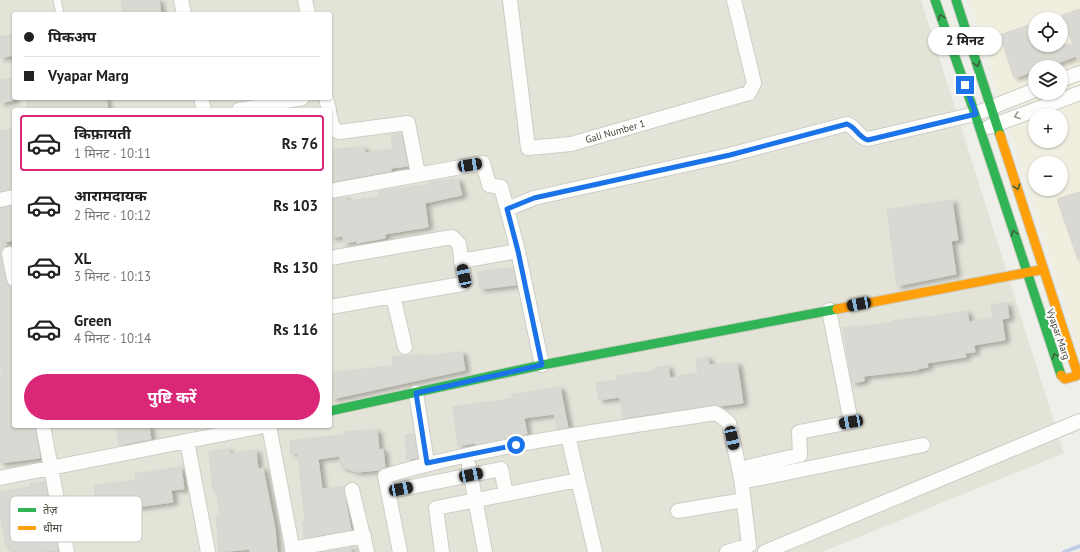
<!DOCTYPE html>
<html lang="hi">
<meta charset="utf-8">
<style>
:root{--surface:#fff;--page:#f2f2f2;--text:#222;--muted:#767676;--line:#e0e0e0;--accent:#db2777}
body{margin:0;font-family:"PT Sans","Noto Sans Devanagari",sans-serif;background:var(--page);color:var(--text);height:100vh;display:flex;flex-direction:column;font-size:15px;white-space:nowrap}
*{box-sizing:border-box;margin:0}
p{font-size:13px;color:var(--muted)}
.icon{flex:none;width:22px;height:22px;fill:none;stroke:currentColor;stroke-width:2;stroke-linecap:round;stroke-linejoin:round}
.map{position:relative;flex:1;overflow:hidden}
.details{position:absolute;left:12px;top:108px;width:320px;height:320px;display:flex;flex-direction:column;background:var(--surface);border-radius:4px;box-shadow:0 1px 3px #0004}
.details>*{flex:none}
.banner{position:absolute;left:12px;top:12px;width:320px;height:88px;border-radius:4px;box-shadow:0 1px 3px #0004;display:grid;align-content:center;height:88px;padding:0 12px;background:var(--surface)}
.controls{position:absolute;left:1028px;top:12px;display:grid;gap:8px}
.controls a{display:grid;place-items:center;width:40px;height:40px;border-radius:50%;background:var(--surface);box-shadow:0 1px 3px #0004;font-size:20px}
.end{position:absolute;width:18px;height:18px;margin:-9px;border:5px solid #1a73e8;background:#fff;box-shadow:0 0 0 2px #fff}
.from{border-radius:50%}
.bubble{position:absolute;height:28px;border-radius:14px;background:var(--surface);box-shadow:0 1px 3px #0004;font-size:13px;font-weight:700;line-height:28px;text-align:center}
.car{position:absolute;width:12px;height:24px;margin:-12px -6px;border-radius:5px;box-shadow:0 0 3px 1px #0007;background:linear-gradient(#222 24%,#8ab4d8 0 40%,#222 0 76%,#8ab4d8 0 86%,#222 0)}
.banner b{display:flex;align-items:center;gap:14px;height:38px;font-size:15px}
.banner b+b{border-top:1px solid var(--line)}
.banner i{width:10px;height:10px;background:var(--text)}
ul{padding:7px 0 0;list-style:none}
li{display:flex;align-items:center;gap:12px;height:56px;margin:0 8px 6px;padding:0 4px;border:2px solid transparent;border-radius:4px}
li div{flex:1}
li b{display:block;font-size:15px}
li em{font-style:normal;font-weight:700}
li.active{border-color:var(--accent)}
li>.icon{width:36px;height:36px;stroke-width:1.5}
.button{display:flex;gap:8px;margin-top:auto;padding:8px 12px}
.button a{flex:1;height:46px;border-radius:24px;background:var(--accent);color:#fff;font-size:16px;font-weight:700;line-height:46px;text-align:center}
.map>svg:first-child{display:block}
</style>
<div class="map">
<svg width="1080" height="552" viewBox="0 0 1080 552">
<defs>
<filter id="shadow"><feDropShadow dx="4.5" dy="2.5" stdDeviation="2" flood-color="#0004"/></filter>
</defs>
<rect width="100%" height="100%" fill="#efefea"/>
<path fill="#e3e3d8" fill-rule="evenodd" d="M0,0H921L1064,453L822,552H0ZM14,14H330V98H14ZM14,110H330V426H14Z"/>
<path fill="#f0eede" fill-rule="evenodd" d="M969,0H1080V350ZM1035,19H1061V45H1035ZM1035,67H1061V93H1035ZM1035,115H1061V141H1035ZM1035,163H1061V189H1035Z"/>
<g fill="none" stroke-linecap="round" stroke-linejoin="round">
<path stroke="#bfcce9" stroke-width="4" d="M1064,552L1080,546"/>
</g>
<path fill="#d9d8d2" stroke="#d7d6d0" filter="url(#shadow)" d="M121,0H159L161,14H123Z
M1080,9V61H1078L1076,56L1047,67H1035V71L1014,78L1000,35L1035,23V45H1073L1062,15Z
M14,34V55L0,58V37Z
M14,78V100L0,103V80Z
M26,98H106L108,110H28Z
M14,129V189L0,191V131Z
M401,134L408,166L391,168V171L330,182V150L364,147L365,153L393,149L391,135Z
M458,179L462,195L425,203L428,227L385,234V238L357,243V241L344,243L343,236L331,238L330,199L346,197L347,201L379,197L378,191L430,185V182Z
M1080,192V259L1078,260L1057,199Z
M952,200L958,240L951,241L956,274L897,286L887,210Z
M14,206V240L0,243V208Z
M7,244L1,251V255L6,281L8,285L13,287L14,296V426H35L40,458L0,463V377H2L0,363V245Z
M513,268L516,285L480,289L478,272Z
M1007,303L1009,318L1002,319L1005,340L974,345L975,352L965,353L966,357L927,363L928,367L918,369V370L864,376V381L852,383L843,328L856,326V328L893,322V321L923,317V319L967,311L969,322L993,318L991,305Z
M462,352L465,370L332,399L330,373L393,366L392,357L421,355L422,357Z
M708,357L709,365L737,363L743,403L720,406L714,405L623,418L620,397L599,400L596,383L617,380V376L655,371V368L668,366L670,378L698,373L696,359Z
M560,387L568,427L557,429L554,414L524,418L527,434L476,445L475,443L458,446L453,407L512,399V395Z
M116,426H149L151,439L119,445Z
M377,430L379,450L383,449L385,467L379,470L357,472L341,467L340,456L318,459L322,489L344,487V492L351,530L304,538L303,522H305L298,453L291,454L290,441L344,435V432Z
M414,434L418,458L407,459L405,435Z
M229,449L230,454L256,450L258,469L263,468L275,529L277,552H250V549L219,552L216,516L220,515L217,490L213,491L209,452Z
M181,467L184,489L171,490L173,502L123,509L124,522L100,526L94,486L136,480L135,474Z
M45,482L58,551L11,552L10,545L6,546L0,512V492L31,487L30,484Z
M350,547L351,552H323L353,547Z"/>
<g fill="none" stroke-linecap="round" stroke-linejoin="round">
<g stroke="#cdcdc8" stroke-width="9">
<path id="lane" d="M57,0L60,14"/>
</g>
<g stroke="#cdcdc8" stroke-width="16">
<path id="street" d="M181,0L184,14
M305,0L308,14
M510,0L528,148L571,144L749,93L754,83L734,0
M1061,80L1080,73
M201,98L204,110
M326,98L329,110
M239,110L302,98
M330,116L333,129L339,132L408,123L418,174
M989,127L1080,93
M330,191L483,163L489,185L501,187L507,209
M0,200L14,197
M9,254L14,279
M330,258L452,237L459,244L464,276L462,284L330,307
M461,261L518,251
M393,296L405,347
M542,365L518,251L507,209L534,198L729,155L847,124C856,127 859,138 868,139L975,114L1035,90
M416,393L427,463
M43,426L67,552
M269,426L293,552
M568,436L595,552
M187,441L208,552
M469,466L485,552
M739,469L800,455L799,432L851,422L829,310
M0,478L263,426
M401,489L501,469L506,494
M352,490L367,552
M678,511L744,500
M292,549L364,536
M400,552L385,476C493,444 605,430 715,413L722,417L729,423L741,478L746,481L923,445
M442,552L436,508L578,480
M727,552L749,545L741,478
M765,552L1080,421"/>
</g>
<g stroke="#cdcdc2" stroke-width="11">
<path id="fast" d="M935,0L975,114L1061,375
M956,0L1000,135
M330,411L542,365L837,309"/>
</g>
<g stroke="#cdcdc2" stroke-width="11">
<path id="slow" d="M1000,135L1077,372L1076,376L1065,379L1061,375
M837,309L1040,270"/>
</g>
<use href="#lane" stroke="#fdfdfc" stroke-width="7"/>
<use href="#street" stroke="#fdfdfc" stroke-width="14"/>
<use href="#fast" stroke="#30b455" stroke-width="9"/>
<use href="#slow" stroke="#ff9f0a" stroke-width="9"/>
</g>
<defs><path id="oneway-chevron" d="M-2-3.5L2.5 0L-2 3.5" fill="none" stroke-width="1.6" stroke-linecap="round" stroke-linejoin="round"/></defs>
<g stroke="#3f5f3e">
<use href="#oneway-chevron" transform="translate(941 17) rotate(-109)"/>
<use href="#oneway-chevron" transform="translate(977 64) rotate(72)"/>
<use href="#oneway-chevron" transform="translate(1017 187) rotate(72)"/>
<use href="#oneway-chevron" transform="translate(1014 233) rotate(-108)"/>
<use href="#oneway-chevron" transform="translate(1055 356) rotate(-109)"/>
</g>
<use stroke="#979790" href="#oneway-chevron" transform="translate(1017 116) rotate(160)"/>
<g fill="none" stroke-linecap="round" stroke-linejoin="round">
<path stroke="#1a73e8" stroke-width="5" d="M516,445L427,463L416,393L542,365L518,251L507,209L534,198L730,155L847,124C856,127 859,138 868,140L976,114L965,85"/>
</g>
<g text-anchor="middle" stroke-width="4" stroke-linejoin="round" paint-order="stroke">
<g font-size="10" fill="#444337" stroke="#fff">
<text transform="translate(615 131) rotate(-16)" y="4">Gali Number 1</text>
<text transform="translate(1059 334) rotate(71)" y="4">Vyapar Marg</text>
</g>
</g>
<rect x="10" y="496" width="132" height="46" rx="6" fill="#fff" stroke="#c7c7c3" stroke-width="1"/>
<rect x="18" y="508" width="18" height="4" fill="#30b455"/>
<rect x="18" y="526" width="18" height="4" fill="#ff9f0a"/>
<g font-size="11" fill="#444337">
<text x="43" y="514">तेज़</text>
<text x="43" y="532">धीमा</text>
</g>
</svg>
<div class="controls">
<a><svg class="icon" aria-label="locate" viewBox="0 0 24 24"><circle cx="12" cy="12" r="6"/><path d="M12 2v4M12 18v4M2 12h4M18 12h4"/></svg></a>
<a><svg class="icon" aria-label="layers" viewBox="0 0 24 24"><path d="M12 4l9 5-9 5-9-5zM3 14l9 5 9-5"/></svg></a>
<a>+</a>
<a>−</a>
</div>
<i class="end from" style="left:516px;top:445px"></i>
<i class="end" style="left:965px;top:85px"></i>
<div class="bubble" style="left:928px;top:27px;width:74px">2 मिनट</div>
<i class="car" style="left:470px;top:165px;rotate:81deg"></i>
<i class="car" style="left:464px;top:276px;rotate:348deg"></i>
<i class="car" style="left:859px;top:304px;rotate:259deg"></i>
<i class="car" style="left:851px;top:422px;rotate:260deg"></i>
<i class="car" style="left:732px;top:438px;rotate:168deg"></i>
<i class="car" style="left:471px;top:475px;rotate:79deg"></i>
<i class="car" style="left:401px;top:489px;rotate:79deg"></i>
<div class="banner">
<b><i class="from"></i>पिकअप</b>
<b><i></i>Vyapar Marg</b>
</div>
<section class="details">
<ul>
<li class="active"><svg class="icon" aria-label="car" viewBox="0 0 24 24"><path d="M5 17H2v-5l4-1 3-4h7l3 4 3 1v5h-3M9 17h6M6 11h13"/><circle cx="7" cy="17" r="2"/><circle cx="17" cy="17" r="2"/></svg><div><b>किफ़ायती</b><p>1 मिनट · 10:11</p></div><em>Rs 76</em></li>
<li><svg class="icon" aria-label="car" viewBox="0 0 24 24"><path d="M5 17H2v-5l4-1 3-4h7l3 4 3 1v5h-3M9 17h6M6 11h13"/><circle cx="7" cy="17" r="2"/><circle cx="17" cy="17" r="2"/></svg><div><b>आरामदायक</b><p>2 मिनट · 10:12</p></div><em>Rs 103</em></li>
<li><svg class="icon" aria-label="car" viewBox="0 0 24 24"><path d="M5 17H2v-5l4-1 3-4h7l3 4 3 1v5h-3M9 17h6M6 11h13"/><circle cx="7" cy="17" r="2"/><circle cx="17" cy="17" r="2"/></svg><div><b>XL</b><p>3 मिनट · 10:13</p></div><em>Rs 130</em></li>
<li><svg class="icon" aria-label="car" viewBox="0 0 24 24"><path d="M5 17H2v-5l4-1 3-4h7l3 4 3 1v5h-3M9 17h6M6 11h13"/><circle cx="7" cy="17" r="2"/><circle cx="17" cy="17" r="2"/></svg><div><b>Green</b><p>4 मिनट · 10:14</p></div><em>Rs 116</em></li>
</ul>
<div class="button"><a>पुष्टि करें</a></div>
</section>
</div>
